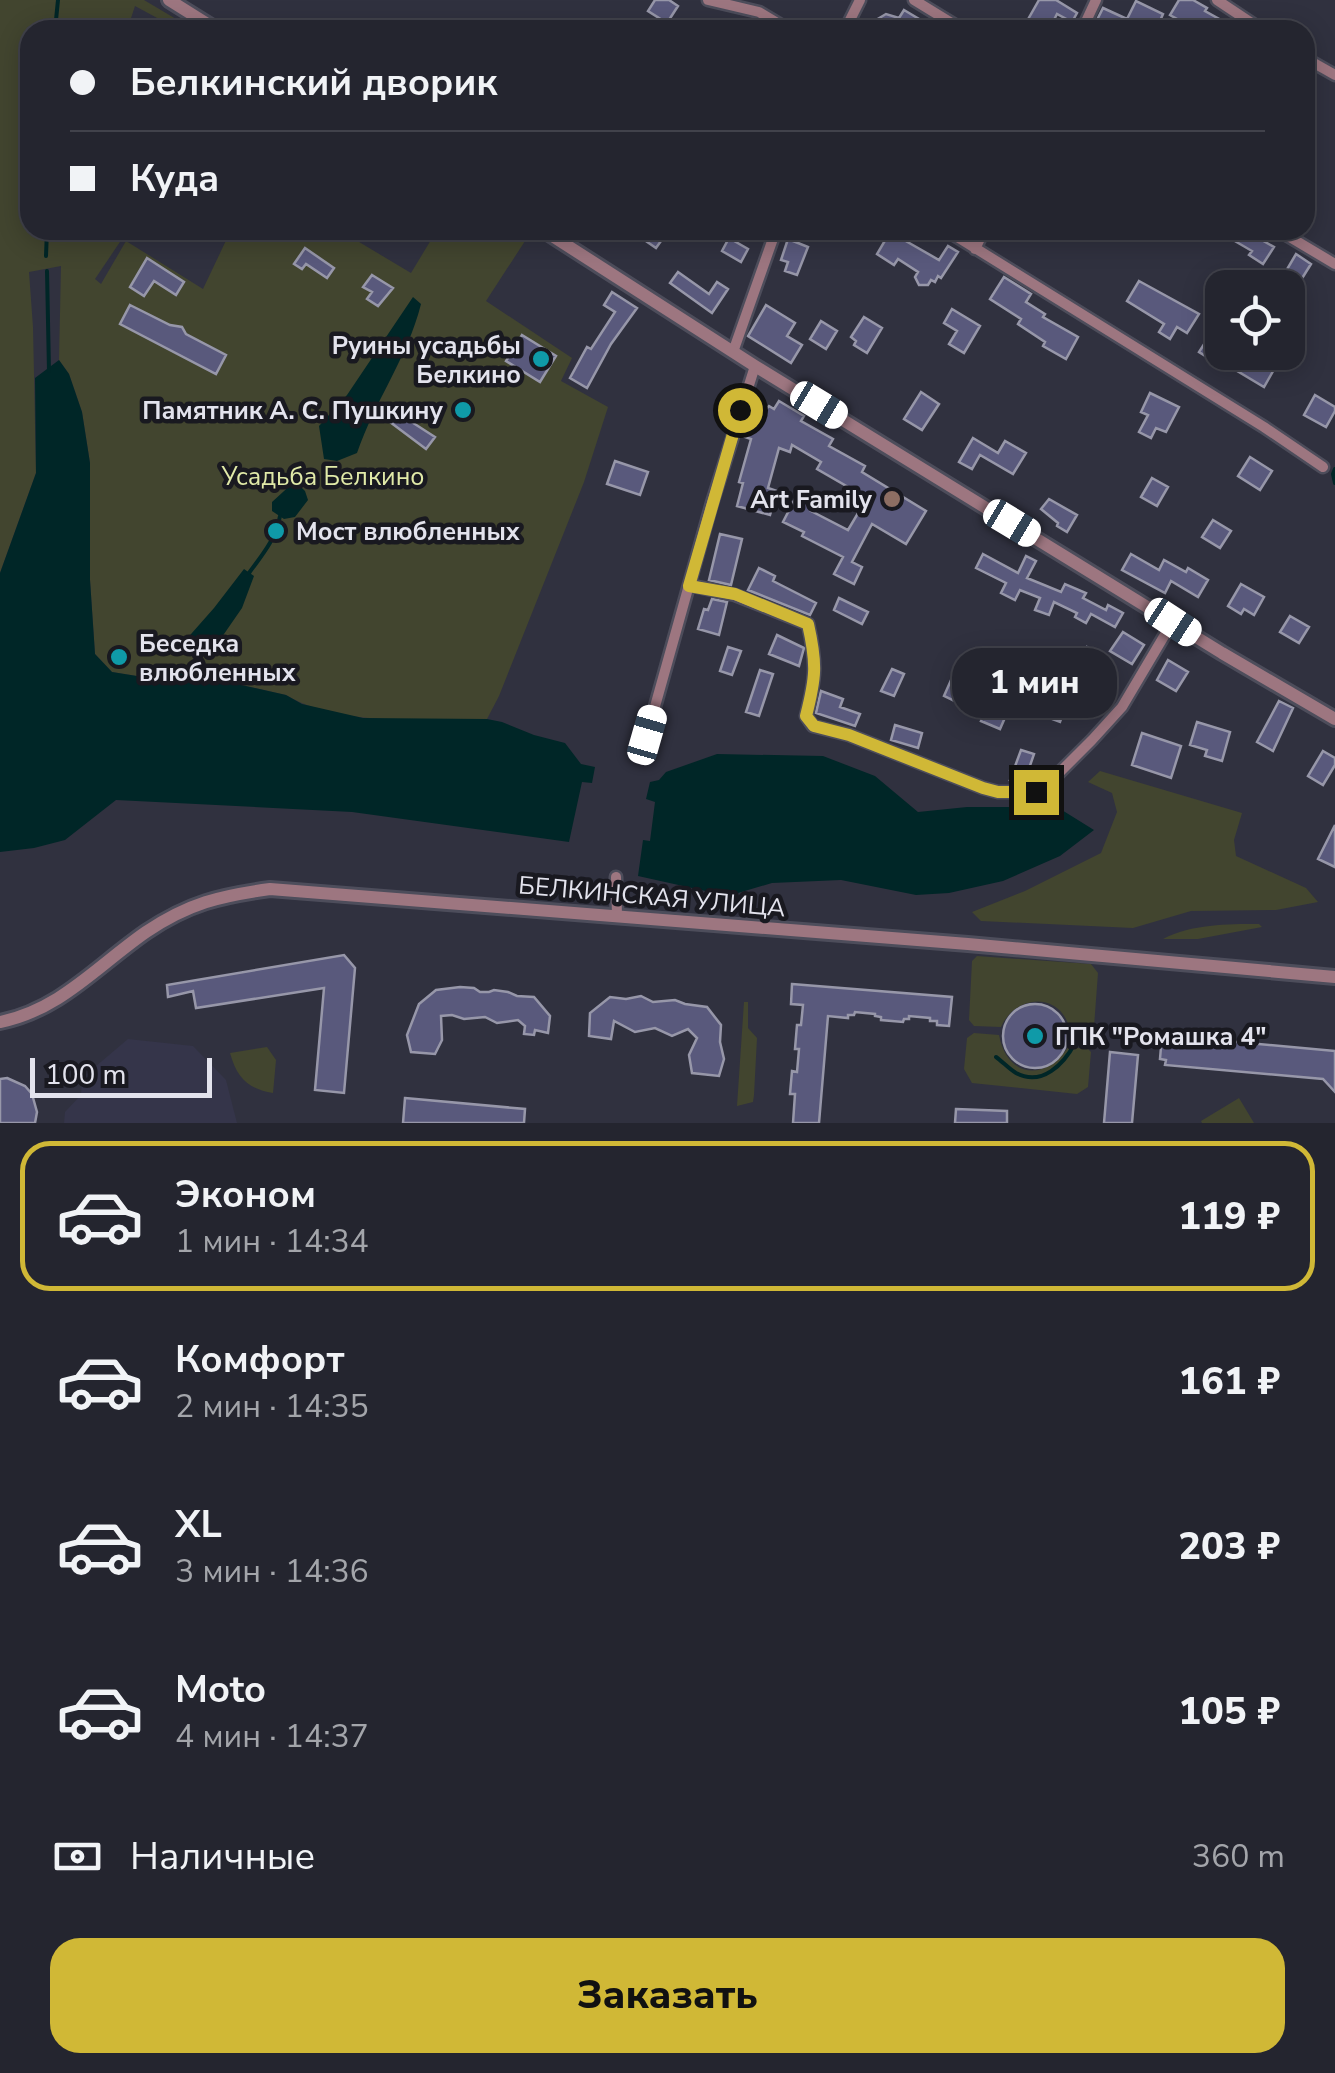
<!DOCTYPE html>
<html lang="ru">
<meta charset="utf-8">
<style>
:root{--surface:#24252f;--page:#2c2d37;--text:#f1f3f6;--muted:#a3a5aa;--line:#41424b;--accent:#d0b836}
body{margin:0;font-family:"Nunito Sans",sans-serif;background:var(--page);color:var(--text);height:100vh;display:flex;flex-direction:column;font-size:38px;white-space:nowrap}
*{box-sizing:border-box;margin:0}
p{font-size:32px;color:var(--muted)}
.icon{flex:none;width:55px;height:55px;fill:none;stroke:currentColor;stroke-width:2;stroke-linecap:round;stroke-linejoin:round}
.map{position:relative;height:1123px;overflow:hidden}
.panel{display:flex;flex-direction:column;background:var(--surface);flex:1}
.panel>*{flex:none}
.top-card{position:absolute;left:20px;top:20px;width:1295px;height:220px;border-radius:30px;box-shadow:0 5px 25px #0003,0 0 0 2px var(--line);display:grid;align-content:center;height:220px;padding:0 50px;background:var(--surface)}
.controls{position:absolute;left:1205px;top:270px;display:grid;gap:20px}
.controls a{display:grid;place-items:center;width:100px;height:100px;border-radius:20px;background:var(--surface);box-shadow:0 5px 25px #0003,0 0 0 2px var(--line);font-size:50px}
.scale{position:absolute;left:30px;bottom:25px;width:182px;box-sizing:border-box;padding-left:10px;border:5px solid #e3e3ed;border-top:0;font-size:28px;line-height:35px;white-space:nowrap;color:#e3e3ed;-webkit-text-stroke:8px #191920;paint-order:stroke}
.end{position:absolute;width:45px;height:45px;margin:-22px;border:12px solid #d0b836;background:#111;box-shadow:0 0 0 5px #111}
.from{border-radius:50%}
.bubble{position:absolute;height:70px;border-radius:30px;background:var(--surface);box-shadow:0 5px 25px #0003,0 0 0 2px var(--line);font-size:32px;font-weight:800;line-height:70px;text-align:center}
.car{position:absolute;width:30px;height:60px;margin:-30px -15px;border-radius:12px;box-shadow:0 0 8px 2px #0007;background:linear-gradient(#fff 24%,#345 0 40%,#fff 0 76%,#345 0 86%,#fff 0)}
.top-card b{display:flex;align-items:center;gap:35px;height:95px;font-size:38px}
.top-card b+b{border-top:2px solid var(--line)}
.top-card i{width:25px;height:25px;background:var(--text)}
ul{padding:18px 0 0;list-style:none}
li{display:flex;align-items:center;gap:30px;height:150px;margin:0 20px 15px;padding:0 30px;border:5px solid transparent;border-radius:30px}
li div{flex:1}
li b{display:block;font-size:38px}
li em{font-style:normal;font-weight:800}
li.on{border-color:var(--accent)}
li>.icon{width:90px;height:90px;stroke-width:1.5}
.pay{display:flex;align-items:center;gap:25px;height:110px;padding:0 50px;font-size:38px}
.pay p{margin-inline-start:auto}
.button{display:flex;gap:20px;margin-top:auto;padding:20px 50px}
.button a{flex:1;height:115px;border-radius:30px;background:var(--accent);color:#111;font-size:40px;font-weight:800;line-height:115px;text-align:center}
.map>svg:first-child{display:block}
</style>
<div class="map">
<svg width="1335" height="1123" viewBox="0 0 1335 1123">
<rect width="100%" height="100%" fill="#30313f"/>
<path fill="#35354a" d="M128,1039L193,1046L226,1080L237,1123H64L65,1112L81,1095L82,1078Z"/>
<path fill="#42452f" d="M0,0H144L176,19L172,26L135,6L127,30H30V230H128L95,279L101,284L126,241L203,289L231,230H339L411,273L437,230H515L527,238L486,301L572,358L561,381L608,407L584,482L499,696L487,719C424,718 342,728 286,695L174,670L143,677L112,672L95,654L90,580V463L82,412L69,374L59,360L61,266L29,272L33,327L36,473L0,573Z
M1100,771L1242,813L1234,840L1236,856L1306,888L1318,902L1276,910L1191,911L1133,928L981,921L972,912L1025,891L1101,853L1117,812L1112,793L1088,782Z
M1259,924L1262,927L1198,939H1163C1192,924 1227,924 1259,924Z
M977,956L1091,964L1098,973L1093,1040L1070,1038C1070,994 1018,989 1001,1027L974,1026L969,1020L972,961Z
M744,1002H748V1028L757,1038L754,1095L753,1102L737,1106Z
M974,1033L999,1035C1007,1078 1045,1082 1068,1047L1088,1049L1091,1052L1088,1087L1077,1094L972,1083L964,1069L967,1038Z
M267,1047L276,1060L273,1093C248,1089 237,1078 230,1053Z
M1239,1098L1254,1123H1202L1201,1121Z"/>
<path fill="#002627" d="M413,297L421,304C407,359 375,400 357,453L337,461L324,459L319,426L347,395Z
M59,360L69,374L82,412L90,463V580L95,654L112,672L143,677L174,670L286,695L302,704L363,718L487,719L502,722L534,735L565,743L581,764L595,767L592,783L582,782L569,842L352,812L116,800L65,840L34,848L0,852V573L36,473L35,378Z
M295,481L305,491L308,500L295,517L284,519L272,511V502Z
M244,569L254,576L242,608L215,647L184,642L214,608Z
M717,754L823,756L875,776L918,812L967,807H1057L1094,830L1060,856L1003,881L949,893L916,895L841,880L772,883L728,896L638,876L643,840L650,841L655,802L646,799L650,782L659,780L666,772Z"/>
<g fill="none" stroke-linecap="round" stroke-linejoin="round">
<path stroke="#002627" stroke-width="4" d="M55,30L58,0
M46,256L47,230
M47,271L49,371
M1335,469L1333,474L1335,483
M249,573C262,555 276,539 280,516
M996,1057C1003,1062 1009,1069 1016,1073C1042,1087 1064,1064 1075,1043"/>
</g>
<path fill="#59597c" stroke="#9797a9" stroke-width="2.5" d="M655,0H669L678,6L667,23L648,11Z
M1039,0H1056L1077,13L1072,22L1057,14L1049,30H1022Z
M1179,0H1193L1207,8L1205,11L1239,30H1197L1170,15Z
M1136,1L1163,14L1156,30H1092L1103,8L1127,19Z
M904,10L924,22L919,30H875L876,20L886,14L899,18Z
M630,230H659L666,234L656,248Z
M1216,230H1244L1274,247L1263,264L1249,255L1252,251Z
M890,232L939,260L948,246L958,252L941,278L938,276L935,282L931,280L928,285H919L915,277L918,272L898,259L894,265L877,254Z
M729,238L748,249L741,262L722,251Z
M788,239L808,247L797,275L785,271L788,262L781,260Z
M305,248L334,268L327,278L306,264L302,269L294,264Z
M1296,254L1311,264L1301,280L1286,271Z
M147,258L184,282L176,295L154,281L144,296L130,287Z
M678,272L709,294L717,282L728,289L712,313L670,283Z
M1230,272L1239,278L1233,288H1222V319L1207,311Z
M372,275L393,288L378,306L367,299L372,292L363,287Z
M1004,277L1031,294L1026,302L1045,314L1043,317L1078,337L1066,359L1043,346L1045,342L1018,324L1021,319L990,299Z
M1139,281L1199,314L1187,333L1177,327L1170,339L1159,332L1164,324L1127,301Z
M612,292L637,308L611,344L587,388L570,378L587,347L591,349L615,312L604,305Z
M130,305L170,325L182,327L186,334L226,355L216,374L120,324Z
M766,305L795,323L787,336L802,345L791,363L748,336Z
M952,309L980,326L964,353L949,344L957,331L944,323Z
M864,317L882,328L867,353L854,345L856,341L851,337Z
M821,321L837,331L826,349L810,339Z
M1213,330L1222,337V352H1268L1280,359L1264,387L1222,362L1220,365L1199,352Z
M522,335L556,356L540,382L506,361Z
M921,392L939,404L922,430L904,419Z
M1150,393L1179,407L1166,432L1156,428L1151,438L1139,432L1148,415L1141,412Z
M1315,395L1335,407V411L1326,427L1304,415Z
M779,401L804,416L801,421L833,439L829,446L865,466L862,472L926,511L906,544L872,524L852,562L862,567L854,584L834,574L843,557L802,536L804,532L783,522L800,489L817,497L811,511L848,530L867,498L817,469L821,462L792,445L790,452L779,448L768,488L777,491L770,515L737,506L743,483L739,482L751,439L745,437L754,411L766,409L769,406L774,409Z
M393,410L435,437L426,449L386,419Z
M973,438L998,453L1005,441L1026,453L1013,474L980,455L972,469L959,462Z
M1250,457L1272,471L1260,490L1238,476Z
M615,461L648,472L640,495L607,484Z
M1152,478L1168,487L1157,506L1141,497Z
M1049,499L1077,515L1067,532L1057,526L1058,523L1041,509Z
M1213,520L1231,531L1220,548L1202,537Z
M720,534L742,539L731,585L709,580Z
M983,554L1018,573L1026,556L1036,561L1027,578L1061,592L1065,584L1086,593L1083,598L1106,610L1108,605L1123,613L1115,627L1091,614L1086,623L1075,617L1077,613L1054,602L1049,615L1035,610L1040,598L1020,590L1015,600L1001,593L1006,583L976,568Z
M1131,554L1159,570L1164,560L1186,572L1188,568L1208,580L1198,597L1171,581L1165,593L1122,570Z
M759,568L775,576L773,581L816,603L810,615L748,590Z
M1241,584L1264,597L1254,615L1244,609L1241,614L1228,606Z
M839,598L868,612L862,624L834,610Z
M712,599L727,602L719,635L698,629L704,609L708,610Z
M1290,616L1309,627L1299,643L1280,632Z
M1123,632L1144,645L1132,664L1110,651Z
M777,635L804,648L799,666L769,654Z
M728,647L741,651L732,675L720,671Z
M1087,647L1103,656L1091,678L1075,669Z
M1168,660L1188,672L1176,691L1157,680Z
M892,669L904,674L894,696L881,691Z
M760,670L773,674L759,716L746,712Z
M951,680L971,688L973,685L984,690L983,692L1011,704L1000,729L981,721L984,715L944,696Z
M821,691L843,699L840,707L860,714L855,726L816,713Z
M1042,698L1065,708L1060,722L1036,713Z
M1279,701L1293,708L1273,751L1257,742Z
M1197,722L1230,732L1222,761L1205,756L1207,750L1190,745Z
M895,725L922,733L918,748L891,740Z
M1142,733L1181,746L1171,778L1132,765Z
M1021,750L1034,754L1024,783L1010,780Z
M1323,751L1335,758V765L1323,785L1308,776Z
M1335,825V867L1318,859Z
M344,955L355,968L344,1093L315,1090L324,988L196,1008L193,991L168,997L167,985Z
M792,984L952,997L949,1026L937,1025V1021H930V1018L909,1016V1019H904L903,1022L881,1020V1017L875,1016V1014L855,1012L854,1015H848V1018L828,1016L819,1123H793L795,1094H790L792,1071L797,1072L799,1049H795L797,1025H801L803,1005L791,1004Z
M460,987L474,988L480,992H489L494,990L508,992L517,996L534,997L550,1016L548,1033L535,1030L534,1035L524,1034L525,1026L518,1020L497,1023L485,1017L464,1019L452,1015L441,1016L442,1040L435,1054L411,1052L407,1035L419,1004L436,990Z
M641,996L653,1002L675,1000L685,1004L707,1007L721,1025L720,1042L724,1059L719,1076L692,1073L689,1055L697,1038L688,1029L672,1036L655,1028L635,1032L614,1021L611,1039L589,1036L590,1013L610,997L626,999Z
M1003 1036a32 32 0 1 1 64 0a32 32 0 1 1-64 0Z
M1162,1035L1335,1051V1092L1323,1079L1165,1065L1166,1060L1160,1059Z
M1110,1052L1138,1055L1132,1123H1104Z
M7,1078L25,1086L32,1094L37,1112L35,1123H0V1079Z
M405,1098L525,1109L524,1123H403Z
M956,1109L1007,1111V1123H955Z"/>
<g fill="none" stroke-linecap="round" stroke-linejoin="round">
<g stroke="#4d4d5b" stroke-width="15">
<path id="minor" d="M708,0L759,12L789,30
M914,0L963,30
M1217,0L1262,30
M845,30L860,0
M1082,30L1096,0
M1305,58L1335,75
M946,230L1264,427L1323,467
M1278,230L1335,264
M975,249L984,230
M733,352L776,230
M689,585L735,595L808,624C817,664 816,677 806,716L813,726L849,735L983,788L998,792H1035L1052,780L1092,740L1122,707L1173,621
M647,735L712,503L755,366
M616,877L617,916"/>
</g>
<g stroke="#4d4d5b" stroke-width="18">
<path id="tertiary" d="M169,0L217,30
M543,230L755,366L1222,653L1335,719
M0,1022C60,1010 97,966 146,932C189,903 220,896 270,889L968,944L1335,977"/>
</g>
<use href="#minor" stroke="#9d7680" stroke-width="10"/>
<use href="#tertiary" stroke="#9d7680" stroke-width="12"/>
</g>
<g fill="none" stroke-linecap="round" stroke-linejoin="round">
<path stroke="#d0b836" stroke-width="12" d="M740,410L689,586L735,594L808,624C817,664 816,677 806,716L814,726L849,735L983,788L998,792H1036"/>
</g>
<g fill="#0f9aa8" stroke="#191920" stroke-width="4">
<circle cx="541" cy="359" r="10"/>
<circle cx="463" cy="410" r="10"/>
<circle cx="276" cy="531" r="10"/>
<circle cx="119" cy="657" r="10"/>
<circle cx="1035" cy="1036" r="10"/>
</g>
<circle fill="#8d6e63" stroke="#191920" stroke-width="4" cx="892" cy="499" r="10"/>
<g text-anchor="middle" stroke-width="9" stroke-linejoin="round" paint-order="stroke">
<g font-size="25" font-weight="bold" fill="#e3e3ed" stroke="#191920" text-anchor="end">
<text x="521" y="354">Руины усадьбы<tspan x="521" dy="29">Белкино</tspan></text>
<text x="443" y="419">Памятник А. С. Пушкину</text>
<text x="872" y="508">Art Family</text>
<text x="296" y="540" text-anchor="start">Мост влюбленных</text>
<text x="139" y="652" text-anchor="start">Беседка<tspan x="139" dy="29">влюбленных</tspan></text>
<text x="1055" y="1045" text-anchor="start">ГПК "Ромашка 4"</text>
</g>
<g font-size="25" fill="#e1eaa8" stroke="#191920">
<text x="323" y="485">Усадьба Белкино</text>
</g>
<g font-size="25" fill="#e3e3ed" stroke="#191920">
<text transform="translate(652 896) rotate(5)" y="9">БЕЛКИНСКАЯ УЛИЦА</text>
</g>
</g>
</svg>
<div class="controls">
<a><svg class="icon" aria-label="locate" viewBox="0 0 24 24"><circle cx="12" cy="12" r="6"/><path d="M12 2v4M12 18v4M2 12h4M18 12h4"/></svg></a>
</div>
<div class="scale">100 m</div>
<i class="end from" style="left:740px;top:410px"></i>
<i class="end" style="left:1036px;top:792px"></i>
<div class="bubble" style="left:952px;top:648px;width:165px">1 мин</div>
<i class="car" style="left:819px;top:405px;rotate:121deg"></i>
<i class="car" style="left:1012px;top:523px;rotate:121deg"></i>
<i class="car" style="left:1173px;top:622px;rotate:123deg"></i>
<i class="car" style="left:647px;top:735px;rotate:16deg"></i>
<div class="top-card">
<b><i class="from"></i>Белкинский дворик</b>
<b><i></i>Куда</b>
</div>
</div>
<section class="panel">
<ul>
<li class="on"><svg class="icon" aria-label="car" viewBox="0 0 24 24"><path d="M5 17H2v-5l4-1 3-4h7l3 4 3 1v5h-3M9 17h6M6 11h13"/><circle cx="7" cy="17" r="2"/><circle cx="17" cy="17" r="2"/></svg><div><b>Эконом</b><p>1 мин · 14:34</p></div><em>119 ₽</em></li>
<li><svg class="icon" aria-label="car" viewBox="0 0 24 24"><path d="M5 17H2v-5l4-1 3-4h7l3 4 3 1v5h-3M9 17h6M6 11h13"/><circle cx="7" cy="17" r="2"/><circle cx="17" cy="17" r="2"/></svg><div><b>Комфорт</b><p>2 мин · 14:35</p></div><em>161 ₽</em></li>
<li><svg class="icon" aria-label="car" viewBox="0 0 24 24"><path d="M5 17H2v-5l4-1 3-4h7l3 4 3 1v5h-3M9 17h6M6 11h13"/><circle cx="7" cy="17" r="2"/><circle cx="17" cy="17" r="2"/></svg><div><b>XL</b><p>3 мин · 14:36</p></div><em>203 ₽</em></li>
<li><svg class="icon" aria-label="car" viewBox="0 0 24 24"><path d="M5 17H2v-5l4-1 3-4h7l3 4 3 1v5h-3M9 17h6M6 11h13"/><circle cx="7" cy="17" r="2"/><circle cx="17" cy="17" r="2"/></svg><div><b>Moto</b><p>4 мин · 14:37</p></div><em>105 ₽</em></li>
</ul>
<div class="pay"><svg class="icon" aria-label="cash" viewBox="0 0 24 24"><path d="M3 7h18v10H3z"/><circle cx="12" cy="12" r="2"/></svg>Наличные<p>360 m</p></div>
<div class="button"><a>Заказать</a></div>
</section>
